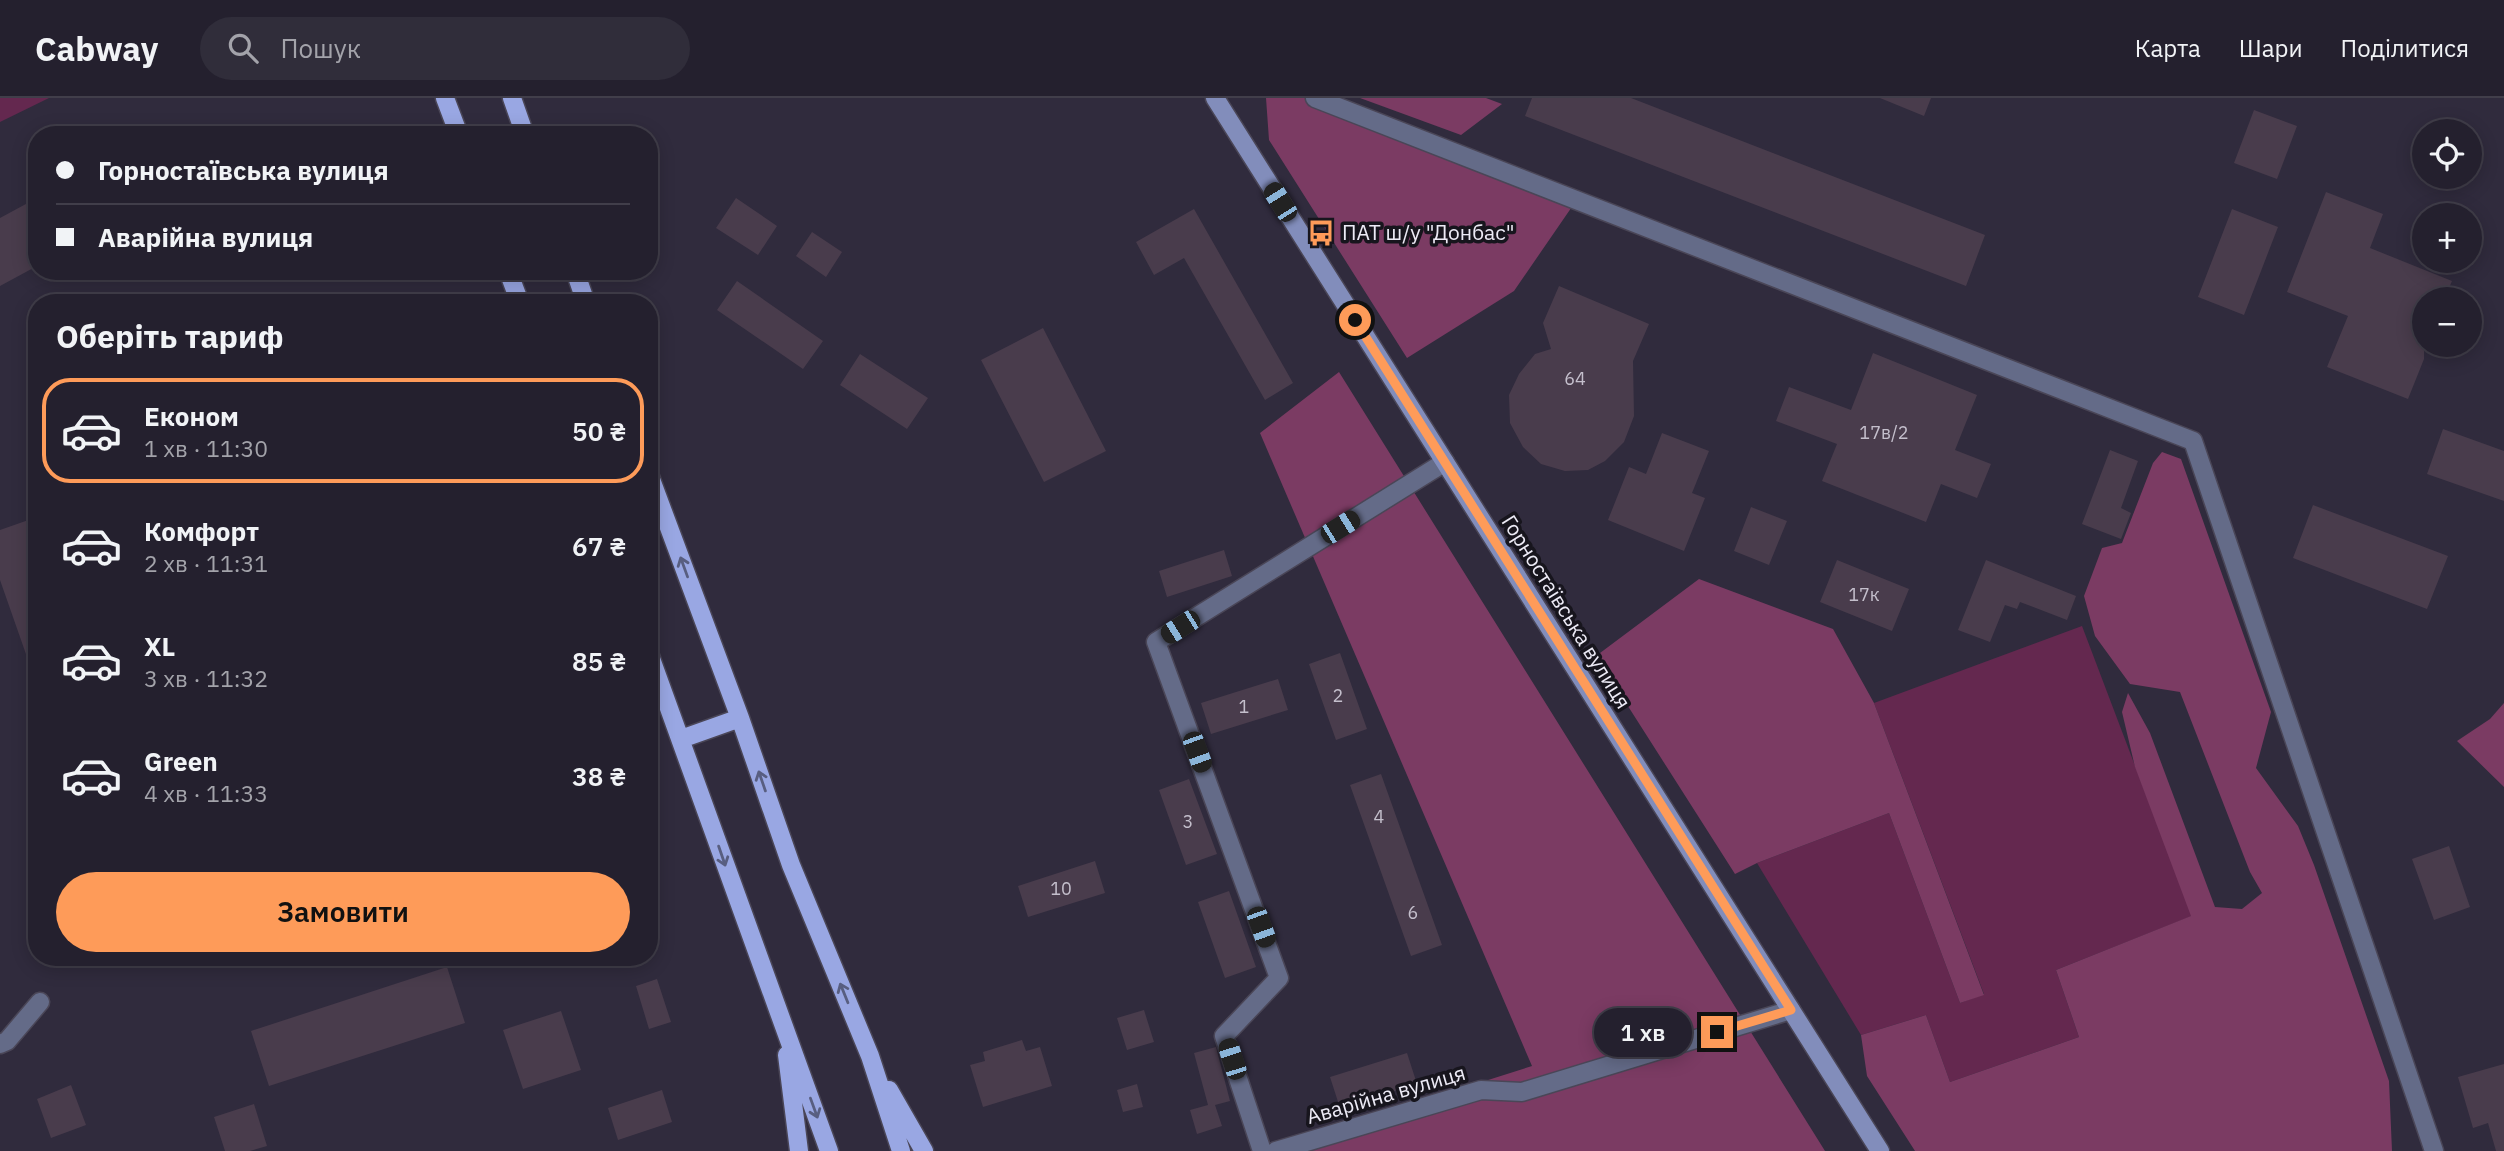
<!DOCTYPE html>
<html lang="uk">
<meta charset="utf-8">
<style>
:root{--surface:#24202e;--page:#302d3a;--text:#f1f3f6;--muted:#a3a3aa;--line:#413e4a;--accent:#fe9b59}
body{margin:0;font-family:"IBM Plex Sans",sans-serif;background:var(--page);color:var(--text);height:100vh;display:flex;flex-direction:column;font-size:26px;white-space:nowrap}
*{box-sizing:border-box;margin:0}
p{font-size:23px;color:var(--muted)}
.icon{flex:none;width:38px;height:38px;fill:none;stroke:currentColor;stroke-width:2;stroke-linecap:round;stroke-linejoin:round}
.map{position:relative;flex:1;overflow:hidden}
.drawer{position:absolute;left:28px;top:196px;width:630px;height:672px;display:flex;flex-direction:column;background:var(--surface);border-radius:28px;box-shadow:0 4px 18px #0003,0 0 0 2px var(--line)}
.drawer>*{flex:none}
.hud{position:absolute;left:28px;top:28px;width:630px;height:154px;border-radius:28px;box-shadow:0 4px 18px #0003,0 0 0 2px var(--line);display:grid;align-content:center;height:154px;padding:0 28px;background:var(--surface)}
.fabs{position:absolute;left:2412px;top:21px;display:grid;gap:14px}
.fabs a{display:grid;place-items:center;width:70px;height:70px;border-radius:50%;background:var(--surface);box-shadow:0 4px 18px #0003,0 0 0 2px var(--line);font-size:35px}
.end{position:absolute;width:32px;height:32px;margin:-16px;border:9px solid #fe9b59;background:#111;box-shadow:0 0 0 4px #111}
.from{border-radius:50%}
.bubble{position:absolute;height:49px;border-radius:24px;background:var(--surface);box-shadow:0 4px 18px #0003,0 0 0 2px var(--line);font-size:23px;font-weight:600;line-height:49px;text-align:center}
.car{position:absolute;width:21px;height:42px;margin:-21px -10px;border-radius:9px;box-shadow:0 0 5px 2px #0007;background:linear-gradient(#222 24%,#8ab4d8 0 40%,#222 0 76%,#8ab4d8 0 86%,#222 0)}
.hud b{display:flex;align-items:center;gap:24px;height:66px;font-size:26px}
.hud b+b{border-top:2px solid var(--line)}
.hud i{width:18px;height:18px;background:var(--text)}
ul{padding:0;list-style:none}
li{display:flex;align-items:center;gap:21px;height:105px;margin:0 14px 10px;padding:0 14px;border:4px solid transparent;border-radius:28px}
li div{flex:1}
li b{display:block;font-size:26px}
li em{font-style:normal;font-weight:600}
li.on{border-color:var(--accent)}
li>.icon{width:63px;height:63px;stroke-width:1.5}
h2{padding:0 28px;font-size:32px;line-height:84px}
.action{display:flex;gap:14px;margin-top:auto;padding:14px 28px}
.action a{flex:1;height:80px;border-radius:42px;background:var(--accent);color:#111;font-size:28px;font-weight:600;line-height:80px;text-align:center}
header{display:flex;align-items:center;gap:42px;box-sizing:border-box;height:98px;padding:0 35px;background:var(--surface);border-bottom:2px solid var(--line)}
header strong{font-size:33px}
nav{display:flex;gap:38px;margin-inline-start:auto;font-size:24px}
.search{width:490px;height:63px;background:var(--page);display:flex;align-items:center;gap:18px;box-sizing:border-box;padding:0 24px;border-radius:38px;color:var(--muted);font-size:26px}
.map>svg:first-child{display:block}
</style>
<header>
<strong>Cabway</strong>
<div class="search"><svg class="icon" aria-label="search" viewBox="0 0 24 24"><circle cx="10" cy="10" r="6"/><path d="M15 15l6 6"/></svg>Пошук</div>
<nav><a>Карта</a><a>Шари</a><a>Поділитися</a></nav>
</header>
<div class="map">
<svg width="2504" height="1053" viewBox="0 0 2504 1053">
<rect width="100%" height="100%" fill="#302b3d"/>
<path fill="#64284f" d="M0,0H49L0,24Z
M2082,528L2192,818L2056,872L2079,939L1950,984L1926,917L1861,937L1757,765L1889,715L1960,905L1984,896L1874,605Z"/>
<path fill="#7b3b63" d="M1266,0H1315L1578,100L1514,193L1407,260L1269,42Z
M1360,0H1486L1502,6L1461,37Z
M1339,274L1825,1053H1264L1532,968L1260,335Z
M2162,354L2181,361L2271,614L2256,670L2298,728L2314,767L2389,983L2392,1053H1915L1867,978L1861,937L1926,917L1950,984L2079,939L2056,872L2191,818L2135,669L2122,614L2128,595L2150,635L2215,809L2242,811L2262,795L2250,774L2180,594L2130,586L2095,538L2084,498L2102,450L2122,445L2153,365Z
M1699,481L1833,531L1874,605L1984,897L1960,905L1889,715L1757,765L1735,776L1596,558Z
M2504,605V689L2457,643L2490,621Z"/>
<path fill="#493c4c" d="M1532,0H1631L1985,137L1966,188L1525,18Z
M1880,0H1931L1924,18Z
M2254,12L2297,28L2277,81L2234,65Z
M2326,94L2383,116L2370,150L2452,183L2444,201H2424V261L2408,301L2327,269L2348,218L2287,194Z
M37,100V168L0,188V120Z
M736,100L777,128L758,157L716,130Z
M1194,111L1293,285L1265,302L1184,160L1154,177L1136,144Z
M2232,111L2278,129L2244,217L2198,199Z
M812,134L842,154L826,179L796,158Z
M737,183L823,243L803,271L717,212Z
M1559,188L1649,226L1633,263L1634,318L1624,344L1605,363L1588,372L1565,373L1541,366L1523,349L1510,325L1509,297L1519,276L1535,256L1551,251L1543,225Z
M1043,230L1106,353L1044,384L981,262Z
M1873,255L1977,297L1955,352L1991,366L1977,400L1941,386L1926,424L1822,383L1837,346L1776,323L1789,289L1851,312Z
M860,256L928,300L907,331L840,287Z
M2443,331L2504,353V403L2427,376Z
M1662,335L1709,353L1692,395L1705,400L1684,453L1608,422L1629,369L1646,376Z
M2110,352L2138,363L2121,410L2131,415L2121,441L2082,426Z
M2313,407L2448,458L2427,511L2293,460Z
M1751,409L1787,423L1769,467L1734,453Z
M37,419V579H34L0,482V432Z
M1224,452L1232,478L1167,499L1159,473Z
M1837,462L1909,491L1892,533L1820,504Z
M1986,462L2076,498L2067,522L2020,504L2017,511L2005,507L1990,544L1958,532Z
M1340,555L1367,631L1336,642L1309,566Z
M1278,581L1288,612L1211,636L1201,605Z
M1381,676L1442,847L1411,858L1350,687Z
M1189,681L1217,756L1186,767L1159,692Z
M2449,748L2470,809L2434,822L2412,761Z
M1095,763L1105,795L1028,819L1018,788Z
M1229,793L1256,869L1225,880L1198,804Z
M447,869L465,925L269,988L251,933Z
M657,881L671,924L649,931L636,888Z
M1144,912L1154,944L1127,952L1117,920Z
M561,913L581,972L523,991L503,932Z
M1022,942L1026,953L1040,949L1052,988L983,1009L970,967L985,963L983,954Z
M1216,949L1230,1003L1215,1007L1222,1028L1197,1036L1190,1012L1208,1007L1194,955Z
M1407,955L1417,986L1340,1010L1330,979Z
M2504,966V1053H2496L2488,1025L2473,1030L2458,979Z
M1137,986L1143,1009L1123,1014L1117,992Z
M71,987L86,1027L51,1040L37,1001Z
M662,992L672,1024L618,1042L608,1010Z
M254,1006L267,1048L250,1053H225L214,1019Z"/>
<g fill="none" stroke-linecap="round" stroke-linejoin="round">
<g stroke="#4a4657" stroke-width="21">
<path id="street" d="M1315,0L2193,343L2434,1053
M0,946L7,943L40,904
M1262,1053L1224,938L1279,880L1156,544L1445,364
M1276,1053L1481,992L1522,994L1791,912"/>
</g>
<g stroke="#4a4657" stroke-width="21">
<path id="secondary" d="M1215,0L1880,1053"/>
</g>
<g stroke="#4a4657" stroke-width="21">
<path id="primary" d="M445,0L459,37
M512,0L525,37
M508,173L520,205
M575,173L586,205
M649,376L740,620L791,767L870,958L901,1053
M649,555L829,1053
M681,641L740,620
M787,957L799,1053
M889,992L924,1053"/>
</g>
<use href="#street" stroke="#646b88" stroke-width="18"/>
<use href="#secondary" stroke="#828dbb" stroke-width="18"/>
<use href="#primary" stroke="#99a7e3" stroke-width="18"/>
</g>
<defs><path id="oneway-shaft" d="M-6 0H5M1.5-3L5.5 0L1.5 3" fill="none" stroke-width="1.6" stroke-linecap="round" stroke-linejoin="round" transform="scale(1.75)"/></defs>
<g stroke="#585e80">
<use href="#oneway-shaft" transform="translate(684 469) rotate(-110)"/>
<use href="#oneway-shaft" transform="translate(762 683) rotate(-109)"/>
<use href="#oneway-shaft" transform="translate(722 758) rotate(71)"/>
<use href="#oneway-shaft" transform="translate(844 895) rotate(-112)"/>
<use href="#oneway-shaft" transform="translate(814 1010) rotate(70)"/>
</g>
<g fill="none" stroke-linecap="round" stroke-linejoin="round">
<path stroke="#fe9b59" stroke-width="9" d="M1355,222L1791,912L1717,934"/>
</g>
<defs>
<g id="bus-bare" transform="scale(2.1)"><path d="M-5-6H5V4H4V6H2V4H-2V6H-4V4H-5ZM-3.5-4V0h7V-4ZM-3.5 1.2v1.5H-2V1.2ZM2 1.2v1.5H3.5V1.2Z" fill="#fe9b59" stroke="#17151d" stroke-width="2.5" paint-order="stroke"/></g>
</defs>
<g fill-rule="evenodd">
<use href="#bus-bare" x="1321" y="135"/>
</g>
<g text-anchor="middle" stroke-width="7" stroke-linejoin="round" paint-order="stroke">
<g font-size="18" fill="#c4bfcc">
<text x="1575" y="287">64</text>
<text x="1884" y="341">17в/2</text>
<text x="1864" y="503">17к</text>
<text x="1338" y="604">2</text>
<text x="1244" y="615">1</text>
<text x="1379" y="725">4</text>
<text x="1188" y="730">3</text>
<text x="1061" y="797">10</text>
<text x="1413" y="821">6</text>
</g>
<g font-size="21" fill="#edebf6" stroke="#17151d" text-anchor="start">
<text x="1342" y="142">ПАТ ш/у "Донбас"</text>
</g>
<g font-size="21" fill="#edebf6" stroke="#17151d">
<text transform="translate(1566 514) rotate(58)" y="7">Горностаївська вулиця</text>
<text transform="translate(1386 997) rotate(-16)" y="7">Аварійна вулиця</text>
</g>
</g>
</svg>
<div class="fabs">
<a><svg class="icon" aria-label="locate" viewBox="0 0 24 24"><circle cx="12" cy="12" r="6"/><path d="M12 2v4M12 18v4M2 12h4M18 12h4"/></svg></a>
<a>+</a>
<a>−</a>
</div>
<i class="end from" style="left:1355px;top:222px"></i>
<i class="end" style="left:1717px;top:934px"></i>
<div class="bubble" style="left:1594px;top:910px;width:98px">1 хв</div>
<i class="car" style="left:1280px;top:104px;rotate:328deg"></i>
<i class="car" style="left:1340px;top:429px;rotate:58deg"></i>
<i class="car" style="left:1180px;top:529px;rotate:238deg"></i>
<i class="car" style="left:1197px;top:654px;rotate:160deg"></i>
<i class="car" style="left:1261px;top:829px;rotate:160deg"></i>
<i class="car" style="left:1232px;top:961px;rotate:342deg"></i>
<div class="hud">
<b><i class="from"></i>Горностаївська вулиця</b>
<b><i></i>Аварійна вулиця</b>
</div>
<section class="drawer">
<h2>Оберіть тариф</h2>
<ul>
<li class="on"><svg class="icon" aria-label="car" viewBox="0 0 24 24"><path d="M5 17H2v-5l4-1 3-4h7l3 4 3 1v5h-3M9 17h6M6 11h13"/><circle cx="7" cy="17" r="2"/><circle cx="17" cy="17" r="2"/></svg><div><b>Економ</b><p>1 хв · 11:30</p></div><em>50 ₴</em></li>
<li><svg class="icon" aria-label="car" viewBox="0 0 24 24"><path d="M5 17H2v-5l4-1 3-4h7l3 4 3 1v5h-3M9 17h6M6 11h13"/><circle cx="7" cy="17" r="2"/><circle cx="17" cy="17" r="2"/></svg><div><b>Комфорт</b><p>2 хв · 11:31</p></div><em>67 ₴</em></li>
<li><svg class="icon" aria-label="car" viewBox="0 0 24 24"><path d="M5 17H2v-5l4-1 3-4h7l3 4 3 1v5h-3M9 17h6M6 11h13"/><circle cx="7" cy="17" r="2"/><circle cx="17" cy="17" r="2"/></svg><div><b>XL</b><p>3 хв · 11:32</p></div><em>85 ₴</em></li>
<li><svg class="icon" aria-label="car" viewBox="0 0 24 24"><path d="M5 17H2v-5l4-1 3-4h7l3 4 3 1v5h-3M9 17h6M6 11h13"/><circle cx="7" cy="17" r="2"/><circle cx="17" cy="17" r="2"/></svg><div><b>Green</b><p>4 хв · 11:33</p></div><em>38 ₴</em></li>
</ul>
<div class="action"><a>Замовити</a></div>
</section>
</div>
